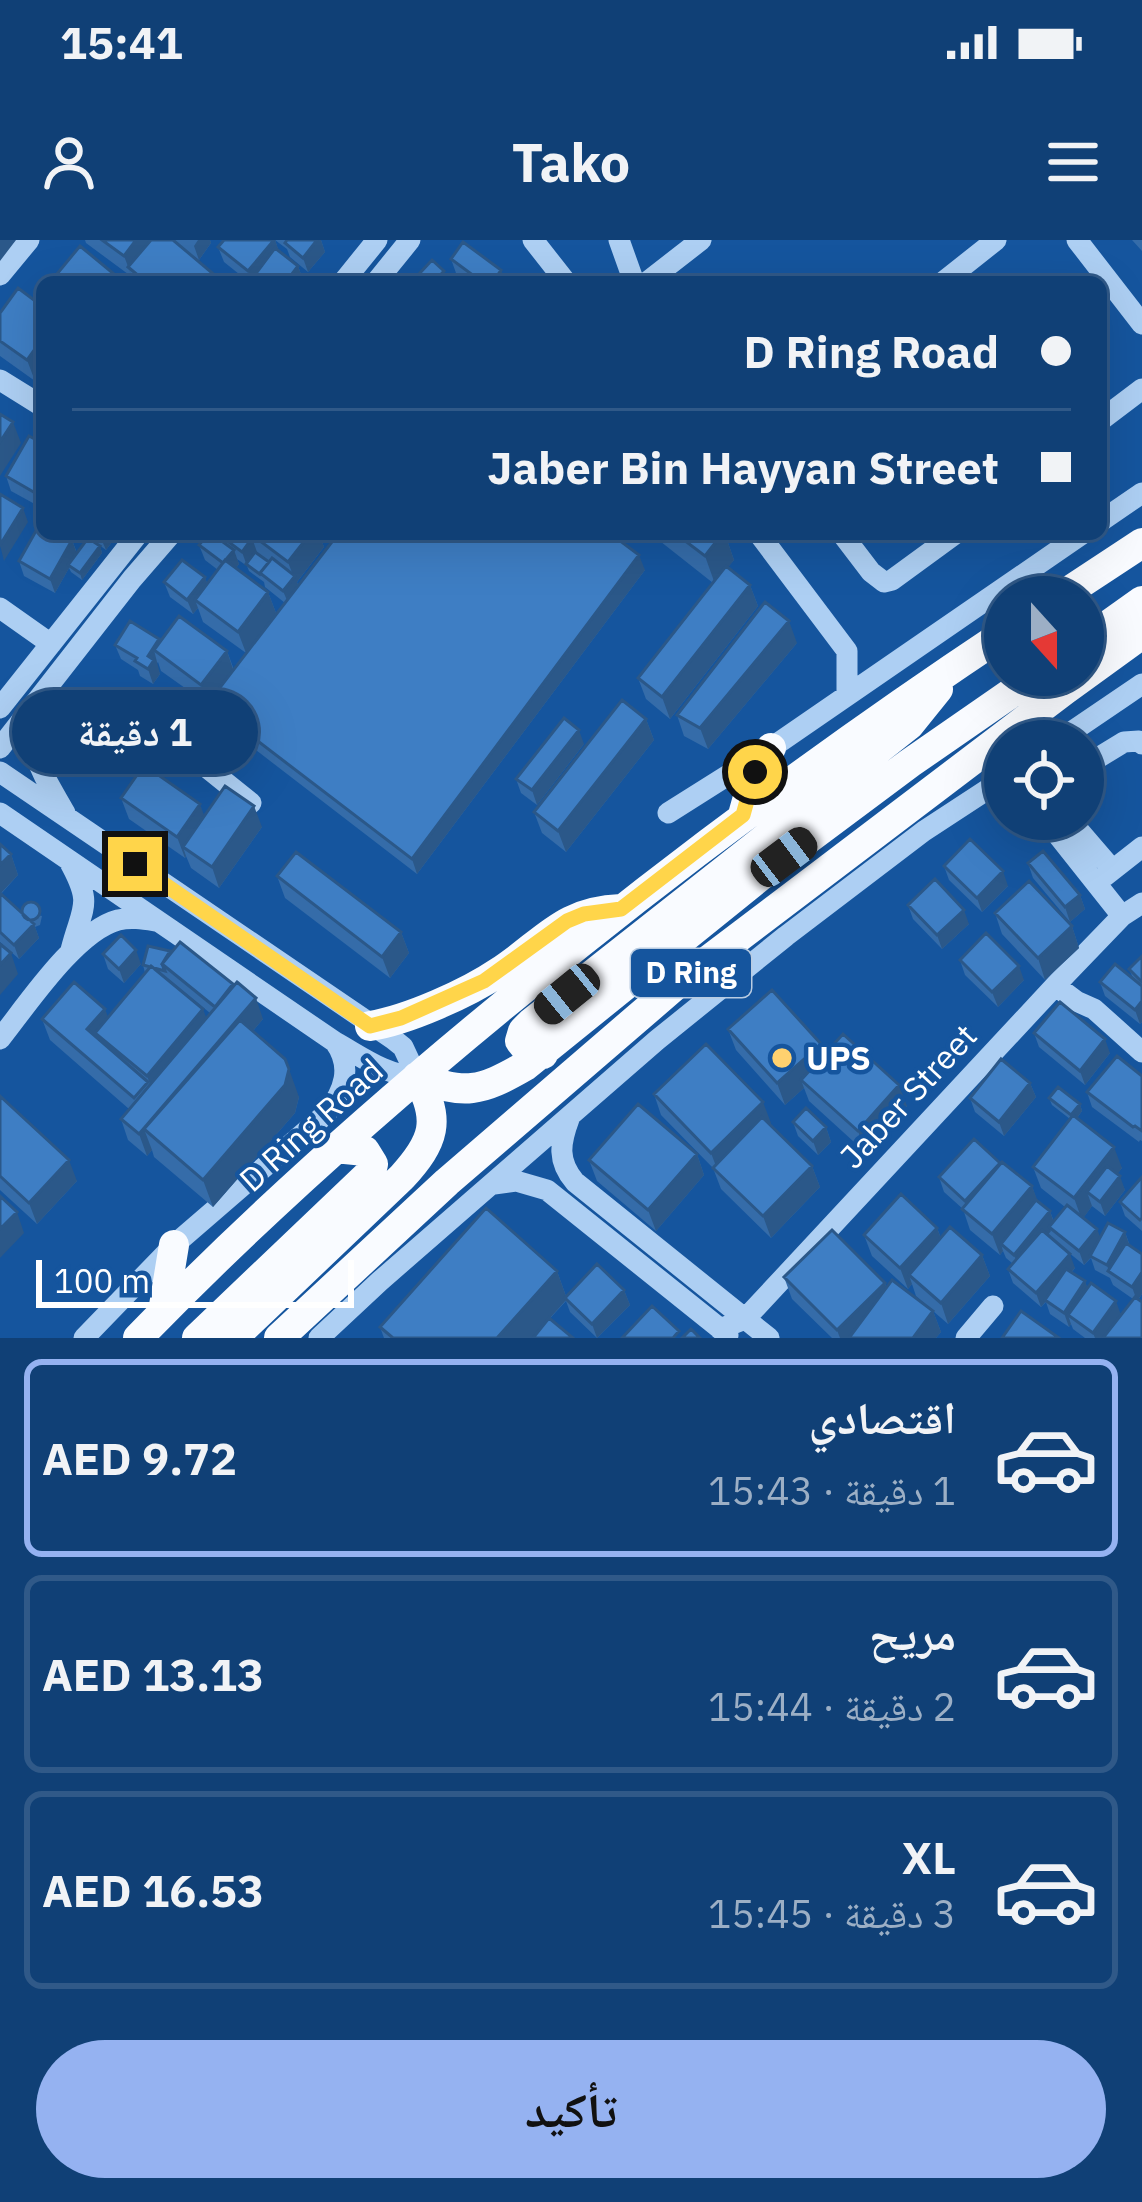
<!DOCTYPE html>
<html lang="ar">
<meta charset="utf-8">
<style>
:root{--surface:#104076;--page:#1e4b7e;--text:#f1f3f6;--muted:#9cafc5;--line:#305988;--accent:#95b2f1}
body{margin:0;font-family:"IBM Plex Sans","Noto Naskh Arabic",sans-serif;background:var(--page);color:var(--text);direction:rtl;height:100vh;display:flex;flex-direction:column;font-size:45px;white-space:nowrap}
*{box-sizing:border-box;margin:0}
p{font-size:39px;color:var(--muted)}
.icon{flex:none;width:66px;height:66px;fill:none;stroke:currentColor;stroke-width:2;stroke-linecap:round;stroke-linejoin:round}
.map{position:relative;height:1098px;overflow:hidden;direction:ltr}
.details{display:flex;flex-direction:column;background:var(--surface);flex:1}
.details>*{flex:none}
.guide{position:absolute;left:36px;top:36px;width:1071px;height:264px;border-radius:18px;box-shadow:0 12px 48px #0002,0 0 0 3px var(--line);direction:rtl;display:grid;align-content:center;height:264px;padding:0 36px;background:var(--surface)}
.needle{width:78px;rotate:159deg}
.buttons{position:absolute;left:984px;top:336px;display:grid;gap:24px}
.buttons a{display:grid;place-items:center;width:120px;height:120px;border-radius:50%;background:var(--surface);box-shadow:0 12px 48px #0002,0 0 0 3px var(--line);font-size:60px}
.scale{position:absolute;left:36px;bottom:30px;width:318px;box-sizing:border-box;padding-left:12px;border:6px solid #fff;border-top:0;font-size:33px;line-height:42px;white-space:nowrap;color:#fff;-webkit-text-stroke:9px #15559e;paint-order:stroke}
.end{position:absolute;width:54px;height:54px;margin:-27px;border:15px solid #ffd54a;background:#111;box-shadow:0 0 0 6px #111}
.from{border-radius:50%}
.bubble{position:absolute;height:84px;border-radius:42px;background:var(--surface);box-shadow:0 12px 48px #0002,0 0 0 3px var(--line);font-size:39px;font-weight:700;line-height:84px;text-align:center;direction:rtl}
.car{position:absolute;width:36px;height:72px;margin:-36px -18px;border-radius:15px;box-shadow:0 0 9px 3px #0007;background:linear-gradient(#222 24%,#8ab4d8 0 40%,#222 0 76%,#8ab4d8 0 86%,#222 0)}
.guide b{display:flex;align-items:center;gap:42px;height:114px;font-size:45px}
.guide b+b{border-top:3px solid var(--line)}
.guide i{width:30px;height:30px;background:var(--text)}
ul{padding:21px 0 0;list-style:none}
li{display:flex;align-items:center;gap:36px;height:198px;margin:0 24px 18px;padding:0 12px;border:6px solid var(--line);border-radius:18px}
li div{flex:1}
li b{display:block;font-size:45px}
li em{font-style:normal;font-weight:700}
li.selected{border-color:var(--accent)}
li>.icon{width:108px;height:108px;stroke-width:1.5}
.cta{display:flex;gap:24px;margin-top:auto;padding:24px 36px}
.cta a{flex:1;height:138px;border-radius:72px;background:var(--accent);color:#111;font-size:48px;font-weight:700;line-height:138px;text-align:center}
.status{display:flex;justify-content:space-between;align-items:center;height:84px;padding:0 60px;background:var(--surface);direction:ltr}
.status svg{height:33px;fill:currentColor}
header{display:flex;justify-content:space-between;align-items:center;height:156px;padding:0 36px;background:var(--surface);font-size:54px;font-weight:700}
.map>svg:first-child{display:block}
</style>
<div class="status"><b>15:41</b><svg viewBox="0 0 49 12"><path d="M0 12V9h3v3zM5 12V6h3v6zM10 12V3h3v9zM15 12V0h3v12zM26 1h20v11H26zM47 4h2v5h-2z"/></svg></div>
<header><svg class="icon" aria-label="menu" viewBox="0 0 24 24"><path d="M4 6h16M4 12h16M4 18h16"/></svg>Tako<svg class="icon" aria-label="person" viewBox="0 0 24 24"><circle cx="12" cy="8" r="4"/><path d="M4 21q1-7 8-7t8 7"/></svg></header>
<div class="map">
<svg width="1142" height="1098" viewBox="0 0 1142 1098">
<rect width="100%" height="100%" fill="#15559e"/>
<g fill="none" stroke-linecap="round" stroke-linejoin="round">
<path stroke="#adcff3" stroke-width="21" d="M533,0L566,42
M619,0L634,42
M1077,0L1142,84
M0,35L29,0
M343,42L377,0
M376,42L410,0
M647,42L701,0
M943,42L996,0
M0,140L42,166
M1101,180L1142,149
M1101,281L1142,253
M759,294L847,411V454
M842,294L871,332L884,342L892,340L955,294
M0,368L51,404
M229,451L191,500L188,509L190,514L251,563
M38,463C25,512 42,532 65,573
M0,468L138,294
M1058,501L1142,444
M0,508L132,339L171,294
M1083,527L1124,502L1139,501L1142,504
M0,532L393,799L403,807L417,837C385,835 362,817 335,802L0,573
M668,573L771,508L1082,294
M1045,579L1122,676
M1069,579L1112,629
M69,621C94,666 82,666 71,710
M1105,636L1142,607
M1056,746L1076,761L1094,769L1142,812
M0,799C27,765 76,691 118,680C131,677 143,679 156,681
M569,879C560,903 557,921 575,942L769,1098
M494,944L516,941L547,950L728,1095
M720,1089L745,1079L1067,733L1122,676L1142,663
M84,1098L174,1005L327,873C344,851 353,827 335,802
M319,1098L380,1041L657,800L786,696L924,591L1005,538
M966,1098L993,1066"/>
<path stroke="#f9fbff" stroke-width="30" d="M1060,357L1142,303
M1083,403L1142,361
M743,575L755,532L771,508
M370,786C408,780 468,753 499,732C545,702 562,671 621,669
M543,814L528,811L520,801L523,791L531,783L909,485L938,449
M417,837C465,855 480,852 525,826L784,617L910,523L1037,435
M163,1072L174,1005
M138,1098C258,974 388,859 522,750C677,623 838,504 1005,393
M197,1098L371,932L373,924L365,911L335,908
M233,1098L402,937C434,902 442,880 417,837
M279,1098L447,942L677,744L1066,449L1142,394"/>
</g>
<path fill="#356ca9" fill-rule="evenodd" d="M85,0H210L211,3L199,20L185,10L219,42H134L132,37L86,3Z
M224,0H321L325,12L308,32L290,17L287,9L275,0L279,12L298,26L303,40L302,42H249L224,22L218,7Z
M1132,0H1142V11Z
M451,19L501,30L506,42H468L456,33Z
M42,66L35,141L0,116V73Z
M42,203V268L11,251L6,236Z
M73,294H118L106,310L91,299L89,295L85,302Z
M215,294H319L324,307L297,342L298,345L645,330L417,634L213,477L209,465L161,431L158,422L156,425L160,434L153,444L140,436L138,430L121,419L115,405L159,399L160,402L227,411L234,430L246,413L203,382L198,368L193,374L170,357L164,342L205,337L207,344L218,330L205,320L199,305L216,297ZM237,319L247,326L249,331L264,342L265,347L285,363L276,373L268,352L236,328L239,324Z
M651,294H725L734,320L728,327L750,345L758,366L670,479L646,459L638,438L713,343Z
M72,300L77,313L100,306L102,313L82,340L71,332L69,328L55,353L24,336L19,321Z
M797,403L708,509L684,496L677,475Z
M646,479L654,500L566,612L542,593L534,572Z
M584,504L537,565L521,553L516,539Z
M121,558L205,576L262,587L219,648L191,628L186,616L185,618L129,579Z
M0,604L11,614L18,635L1,654L21,672L42,676L40,685L35,687L39,698L19,719L0,702Z
M1028,623L1080,655L1085,669L1070,682L1033,638Z
M944,626L1008,646L982,672L949,640Z
M277,636L401,692L409,713L390,738L285,658Z
M908,665L969,684L942,709L913,679Z
M995,673L1072,686L1079,708L1045,740L1002,694Z
M148,706L263,779L253,791L299,857L295,873L213,967L154,917L152,910L147,916L128,900L121,879L129,869L50,800L42,779L108,777L145,733L143,725ZM167,738L210,773L206,778Z
M103,714L141,724L124,743L108,729Z
M1142,716V782L1140,784L1105,756L1100,742L1133,738L1129,729Z
M960,720L1024,740L998,767L965,735Z
M728,789L825,814L907,866L865,912L809,861L804,848L785,865L736,810Z
M1034,793L1110,813L1085,845L1039,807Z
M1142,836V901L1140,900L1139,902L1092,867L1087,852Z
M1030,843L1036,857L1004,896L975,872L970,858Z
M654,854L771,883L769,884L812,926L820,947L771,998L721,949L713,928L661,875Z
M0,856L77,941L37,984L0,950Z
M1049,858L1080,864L1082,871L1077,878L1122,928L1117,934L1125,950L1105,976L1092,966L1083,978L1100,997L1125,992L1130,1006L1142,1014V1054L1138,1060L1142,1098H1085L1073,1089L1071,1084L1069,1087L1050,1074L1046,1062L1041,1067L1013,1043L1008,1029L1012,1023L1006,1018L1003,1011L1000,1015L970,990L963,969L944,952L939,937L1000,923L1032,946L1037,961L1050,971L1054,982L1065,967L1041,948L1033,927L1070,879L1052,865ZM1063,1008L1084,1025L1091,1018L1095,1030L1110,1038L1113,1045L1133,1059L1121,1074L1087,1048L1085,1041L1072,1032L1075,1028Z
M793,882L826,887L831,902L818,915L798,896Z
M697,914L704,935L656,991L597,941L589,920Z
M1142,937V991L1125,976L1120,962Z
M937,988L941,998L982,1015L990,1036L948,1084L933,1071L941,1092L936,1098H832L792,1059L784,1037L885,1043L887,1048L932,1070L916,1056L912,1044L908,1049L872,1016L864,995Z
M557,1031L566,1056L624,1050L630,1065L597,1098L570,1072L566,1061L532,1098H384L380,1087Z"/>
<path fill="#2b5889" d="M0,0H16L0,21Z
M136,0H160L128,27L132,37L124,16Z
M198,0H210L211,3L199,20L194,6Z
M275,0L280,14L254,36L256,42H252L248,31Z
M317,0H321L325,12L308,32L303,18Z
M298,26L303,40L302,42H286Z
M501,30L506,42H493Z
M444,31L447,38L443,42H434Z
M42,99V131L35,141L27,120Z
M13,182L21,203L0,236V202Z
M23,268L28,282L4,321L0,305Z
M102,294H118L106,310L100,296Z
M310,294H319L324,307L297,342L300,351L289,365L283,351L294,338L288,322Z
M722,294H725L734,320L715,344L705,316Z
M252,298L257,312L247,326L242,312Z
M72,300L77,314L55,353L50,339Z
M100,306L102,313L82,340L80,333Z
M234,310L239,324L229,338L224,324Z
M639,315L645,330L417,634L412,619Z
M205,337L210,352L195,360L198,368L193,374L187,360Z
M750,345L758,366L670,479L662,457Z
M268,352L276,373L246,413L238,392Z
M789,381L797,403L708,509L700,488Z
M159,399L164,413L154,410L160,434L153,444L148,429V416Z
M227,411L234,432L208,466L201,445Z
M646,479L654,500L566,612L558,591Z
M579,490L584,504L537,565L532,550Z
M200,564L208,586L183,607L186,616L185,618L177,597Z
M254,566L262,587L219,648L212,627Z
M11,614L18,635L0,654V625Z
M1003,631L1008,646L982,672L977,658Z
M1080,655L1085,669L1070,682L1065,667Z
M964,670L969,684L942,709L937,695Z
M34,684L39,698L19,719L14,705Z
M1072,686L1079,708L1045,740L1038,718Z
M401,692L409,713L390,738L382,717Z
M136,710L141,724L124,743L119,729Z
M11,713L18,734L0,755V725Z
M1019,726L1024,740L998,767L992,752Z
M256,758L263,779L159,902L144,889L152,910L147,916L139,894Z
M1142,761V782L1140,784L1135,770Z
M105,769L113,790L95,793L100,805L87,789Z
M203,769L211,790L155,857L147,836Z
M1105,799L1110,813L1085,845L1080,831Z
M821,804L829,825L801,840L804,848L785,865L777,843Z
M289,829L299,857L295,873L213,967L203,940Z
M1030,843L1036,857L1004,896L999,882Z
M899,845L907,866L865,912L858,891Z
M763,862L771,883L719,934L711,913Z
M1080,864L1082,871L1074,882L1071,875Z
M826,887L831,902L818,915L813,901Z
M1114,907L1122,928L1097,960L1087,952L1092,966L1082,980L1074,958Z
M697,914L704,935L656,991L648,970Z
M69,920L77,941L37,984L29,963Z
M812,926L820,947L771,998L763,976Z
M1120,936L1125,950L1105,976L1100,962Z
M1032,946L1040,967L1001,1004L1003,1011L1000,1015L992,994Z
M1050,971L1055,986L1049,987L1051,991L1020,1029L1014,1015Z
M17,972L24,993L0,1018V989Z
M937,988L945,1009L909,1035L912,1044L908,1049L900,1028Z
M1097,989L1103,1004L1084,1025L1079,1011Z
M1125,992L1130,1007L1109,1032L1107,1025Z
M1070,1014L1075,1028L1041,1067L1036,1053Z
M982,1015L990,1036L948,1084L941,1063Z
M557,1031L567,1059L532,1098H497Z
M1142,1032V1054L1137,1061L1132,1047Z
M1085,1041L1090,1055L1068,1075L1071,1084L1069,1087L1064,1073Z
M885,1043L892,1064L858,1098H840L837,1090Z
M624,1050L630,1065L597,1098L592,1084Z
M1116,1061L1121,1075L1105,1098H1095L1093,1093Z
M933,1071L941,1092L936,1098H913Z"/>
<path fill="#3e7ec4" stroke="#2b5889" stroke-width="3" d="M102,0H136L124,16Z
M151,0H173L217,37L213,42H146L128,27Z
M224,0H274L248,31L218,7Z
M287,0H317L303,18L285,3Z
M463,2L501,30L493,42H482L451,19Z
M80,6L114,34L108,42H55L52,40Z
M275,8L298,26L286,42H262L254,36Z
M432,20L444,31L434,42H428L419,34Z
M455,35L464,42H450Z
M18,48L42,66V99L27,120L0,101V73Z
M0,174L13,182L0,202Z
M29,196L42,203V246L37,254L6,236Z
M0,254L23,268L0,305Z
M41,282L42,294H62L72,300L50,339L19,321Z
M208,294H212L234,310L223,323L199,305Z
M218,294H251L252,298L242,312Z
M251,294H310L288,322Z
M338,294H611L639,315L412,619L208,463Z
M676,294H722L705,316Z
M88,298L100,306L80,333L68,325Z
M255,312L269,322L260,333L261,335L246,324Z
M272,318L295,336L283,351L260,333Z
M182,320L205,337L187,360L164,342Z
M225,320L268,352L238,392L195,360Z
M726,326L750,345L662,457L638,438Z
M765,362L789,381L700,488L677,475Z
M179,376L227,411L201,445L154,410Z
M130,381L159,399L148,416L154,420L148,429L135,421L137,418L115,405Z
M622,460L646,479L558,591L534,572Z
M564,478L579,490L532,550L516,539Z
M144,525L200,564L177,597L121,558Z
M225,546L254,566L212,627L183,607Z
M970,599L1003,631L977,658L944,626Z
M0,604L11,614L0,625Z
M1043,611L1080,655L1065,667L1028,623Z
M296,612L401,692L382,717L277,636Z
M935,639L964,670L937,695L908,665Z
M1029,641L1072,686L1038,718L995,673Z
M0,653L34,684L14,705L0,692Z
M22 671a9 9 0 1 1 18 0a9 9 0 1 1-18 0Z
M986,693L1019,726L992,752L960,720Z
M121,695L136,710L119,729L103,714Z
M180,702L233,744L215,767L162,724Z
M0,704L11,713L0,725Z
M148,706L170,711L162,724L165,731L143,725Z
M1142,716V742L1129,729Z
M1115,724L1142,746V761L1135,770L1100,742Z
M151,726L203,769L147,836L95,793Z
M74,742L105,769L87,789L148,842L134,858L42,779Z
M237,742L256,758L139,894L121,879Z
M772,750L821,804L777,843L728,789Z
M1060,762L1105,799L1080,831L1034,793Z
M240,780L285,819L289,829L285,845L203,940L144,889Z
M843,794L899,845L858,891L801,840Z
M706,804L763,862L711,913L654,854Z
M1117,816L1142,836V891L1135,886L1133,887L1087,852Z
M1001,819L1030,843L999,882L970,858Z
M1058,847L1080,864L1071,875L1049,858Z
M0,856L69,920L29,963L0,936Z
M638,864L697,914L648,970L589,920Z
M806,868L826,887L813,901L793,882Z
M1073,875L1114,907L1074,958L1033,927Z
M762,877L812,926L763,976L713,928Z
M974,899L1000,923L965,961L939,937Z
M1002,922L1032,946L992,994L962,969Z
M1107,926L1120,936L1100,962L1087,952Z
M1142,937V978L1140,980L1120,962Z
M901,954L937,988L900,1028L864,995Z
M0,956L17,972L0,989Z
M1036,960L1050,971L1014,1015L1001,1004Z
M1067,965L1097,989L1079,1011L1049,987Z
M486,968L557,1031L497,1098H393L380,1087Z
M1108,983L1125,992L1107,1025L1090,1016Z
M950,987L982,1015L941,1063L909,1035Z
M832,990L885,1043L837,1090L784,1037Z
M1042,990L1070,1014L1036,1053L1008,1029Z
M1126,1003L1142,1014V1032L1132,1047L1108,1031Z
M597,1024L624,1050L592,1084L565,1058Z
M1066,1029L1085,1041L1064,1073L1045,1060Z
M892,1040L933,1071L913,1098H849Z
M1091,1043L1116,1061L1093,1093L1068,1075Z
M1135,1057L1142,1062V1098H1103Z
M652,1066L679,1091L673,1098H622Z
M1021,1071L1059,1098H1002Z
M549,1078L573,1098H533Z
M691,1089L700,1098H682Z"/>
<g fill="none" stroke-linecap="round" stroke-linejoin="round">
<path stroke="#ffd54a" stroke-width="15" d="M135,624L370,786L401,778L484,741L567,681L584,674L621,669L743,575L755,532"/>
</g>
<circle fill="#ffd16f" stroke="#15559e" stroke-width="4.5" cx="782" cy="818" r="12"/>
<g text-anchor="middle" stroke-width="9" stroke-linejoin="round" paint-order="stroke">
<rect fill="#15559e" stroke="#b9cce2" stroke-width="3" x="631" y="709" width="120" height="48" rx="9"/>
<g font-size="30" font-weight="bold" fill="#fff">
<text x="691" y="743">D Ring</text>
</g>
<g font-size="33" font-weight="bold" fill="#fff" stroke="#15559e" text-anchor="start">
<text x="806" y="830">UPS</text>
</g>
<g font-size="33" fill="#fff" stroke="#15559e">
<text transform="translate(908 856) rotate(-47)" y="12">Jaber Street</text>
<text transform="translate(311 885) rotate(-42)" y="12">D Ring Road</text>
</g>
</g>
</svg>
<div class="buttons">
<a><svg class="needle" viewBox="-14 -14 28 28"><path d="M0-13l5 13h-10z" fill="#e53935"/><path d="M0 13l5-13h-10z" fill="#9cafc5"/></svg></a>
<a><svg class="icon" aria-label="locate" viewBox="0 0 24 24"><circle cx="12" cy="12" r="6"/><path d="M12 2v4M12 18v4M2 12h4M18 12h4"/></svg></a>
</div>
<div class="scale">100 m</div>
<i class="end from" style="left:755px;top:532px"></i>
<i class="end" style="left:135px;top:624px"></i>
<div class="bubble" style="left:12px;top:450px;width:246px">1 دقيقة</div>
<i class="car" style="left:784px;top:617px;rotate:53deg"></i>
<i class="car" style="left:567px;top:754px;rotate:231deg"></i>
<div class="guide">
<b><i class="from"></i>D Ring Road</b>
<b><i></i>Jaber Bin Hayyan Street</b>
</div>
</div>
<section class="details">
<ul>
<li class="selected"><svg class="icon" aria-label="car" viewBox="0 0 24 24"><path d="M5 17H2v-5l4-1 3-4h7l3 4 3 1v5h-3M9 17h6M6 11h13"/><circle cx="7" cy="17" r="2"/><circle cx="17" cy="17" r="2"/></svg><div><b>اقتصادي</b><p>1 دقيقة · 15:43</p></div><em>AED 9.72</em></li>
<li><svg class="icon" aria-label="car" viewBox="0 0 24 24"><path d="M5 17H2v-5l4-1 3-4h7l3 4 3 1v5h-3M9 17h6M6 11h13"/><circle cx="7" cy="17" r="2"/><circle cx="17" cy="17" r="2"/></svg><div><b>مريح</b><p>2 دقيقة · 15:44</p></div><em>AED 13.13</em></li>
<li><svg class="icon" aria-label="car" viewBox="0 0 24 24"><path d="M5 17H2v-5l4-1 3-4h7l3 4 3 1v5h-3M9 17h6M6 11h13"/><circle cx="7" cy="17" r="2"/><circle cx="17" cy="17" r="2"/></svg><div><b>XL</b><p>3 دقيقة · 15:45</p></div><em>AED 16.53</em></li>
</ul>
<div class="cta"><a>تأكيد</a></div>
</section>
